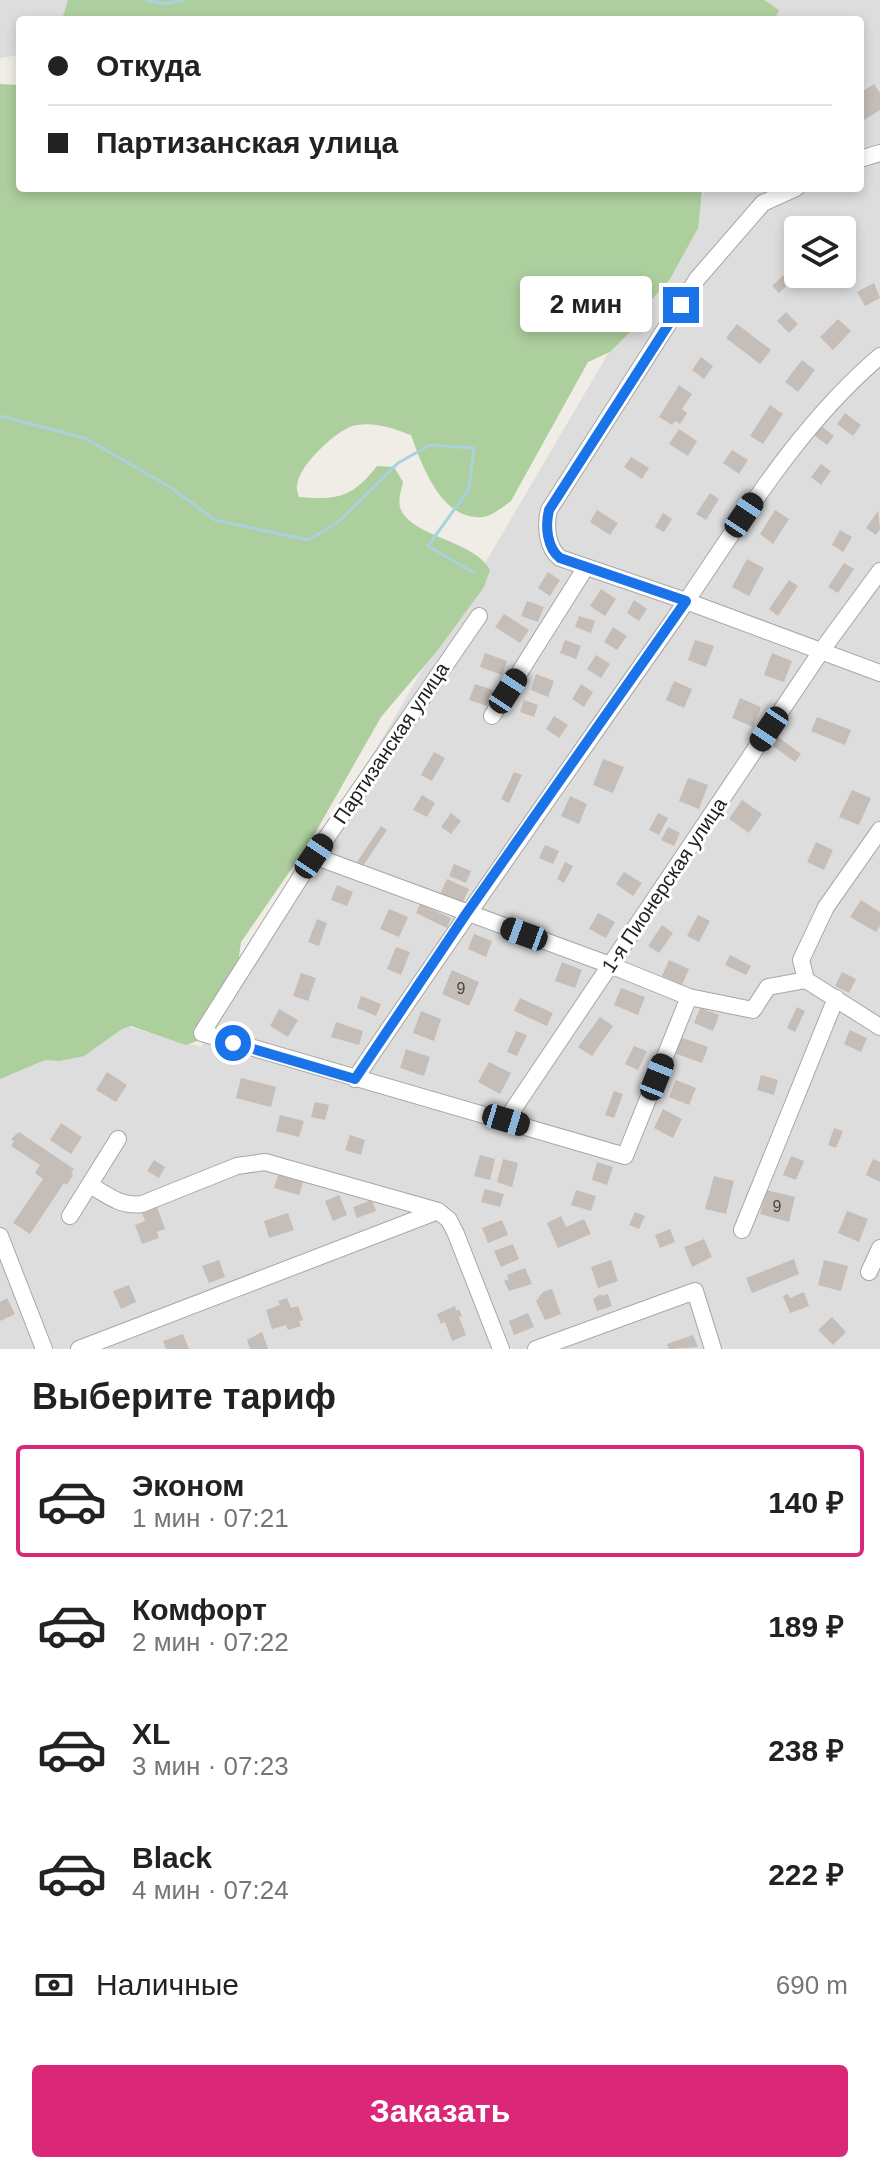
<!DOCTYPE html>
<html lang="ru">
<meta charset="utf-8">
<style>
:root{--surface:#fff;--page:#f6f6f6;--text:#222;--muted:#767676;--line:#e0e0e0;--accent:#db2777}
body{margin:0;font-family:Arial,sans-serif;background:var(--page);color:var(--text);height:100vh;display:flex;flex-direction:column;font-size:30px;white-space:nowrap}
*{box-sizing:border-box;margin:0}
p{font-size:26px;color:var(--muted)}
.icon{flex:none;width:44px;height:44px;fill:none;stroke:currentColor;stroke-width:2;stroke-linecap:round;stroke-linejoin:round}
.map{position:relative;height:1349px;overflow:hidden}
.details{display:flex;flex-direction:column;background:var(--surface);flex:1}
.details>*{flex:none}
.banner{position:absolute;left:16px;top:16px;width:848px;height:176px;border-radius:8px;box-shadow:0 4px 12px #0003;display:grid;align-content:center;height:176px;padding:0 32px;background:var(--surface)}
.buttons{position:absolute;left:784px;top:216px;display:grid;gap:16px}
.buttons a{display:grid;place-items:center;width:72px;height:72px;border-radius:8px;background:var(--surface);box-shadow:0 4px 12px #0003;font-size:40px}
.end{position:absolute;width:36px;height:36px;margin:-18px;border:10px solid #1a73e8;background:#fff;box-shadow:0 0 0 4px #fff}
.from{border-radius:50%}
.bubble{position:absolute;height:56px;border-radius:8px;background:var(--surface);box-shadow:0 4px 12px #0003;font-size:26px;font-weight:600;line-height:56px;text-align:center}
.car{position:absolute;width:24px;height:48px;margin:-24px -12px;border-radius:10px;box-shadow:0 0 6px 2px #0007;background:linear-gradient(#222 24%,#8ab4d8 0 40%,#222 0 76%,#8ab4d8 0 86%,#222 0)}
.banner b{display:flex;align-items:center;gap:28px;height:76px;font-size:30px}
.banner b+b{border-top:2px solid var(--line)}
.banner i{width:20px;height:20px;background:var(--text)}
ul{padding:0;list-style:none}
li{display:flex;align-items:center;gap:24px;height:112px;margin:0 16px 12px;padding:0 16px;border:4px solid transparent;border-radius:8px}
li div{flex:1}
li b{display:block;font-size:30px}
li em{font-style:normal;font-weight:600}
li.active{border-color:var(--accent)}
li>.icon{width:72px;height:72px;stroke-width:1.5}
h2{padding:0 32px;font-size:36px;line-height:96px}
.pay{display:flex;align-items:center;gap:20px;height:88px;padding:0 32px;font-size:30px}
.pay p{margin-inline-start:auto}
.primary-button{display:flex;gap:16px;margin-top:auto;padding:16px 32px}
.primary-button a{flex:1;height:92px;border-radius:8px;background:var(--accent);color:#fff;font-size:32px;font-weight:600;line-height:92px;text-align:center}
.map>svg:first-child{display:block}
</style>
<div class="map">
<svg width="880" height="1349" viewBox="0 0 880 1349">
<rect width="100%" height="100%" fill="#f0ede7"/>
<path fill="#dedddd" fill-rule="evenodd" d="M0,0H347L227,20H20V55L0,58Z
M395,0H880V1349H0V1073L100,1019L201,1047L666,255L693,217L706,188H860V20H436ZM798,230H842V274H798Z"/>
<path fill="#adce9d" d="M68,0H764L779,10L774,20H62Z
M0,84L20,85V188H701L702,191L698,228L670,279L652,299L633,329L610,352L588,362L511,501C503,506 493,516 483,517C441,521 422,465 411,435C392,428 377,422 356,425C338,428 299,465 297,485C296,489 298,493 299,497C338,500 352,498 377,466L394,467L403,482C401,490 398,499 400,507C409,537 475,540 490,570L484,587L437,651L381,717L310,842L241,942L238,963L222,1004L221,1020L211,1036L186,1045L131,1026L122,1029L84,1056L60,1061L45,1060L0,1079Z"/>
<g fill="none" stroke-linecap="round" stroke-linejoin="round">
<path stroke="#a9d2dc" stroke-width="3" d="M146,0L164,4L184,0
M0,416L85,438L170,487L215,520L308,540L337,523L398,463L430,445L474,448L469,489L428,546L474,573"/>
</g>
<path fill="#c5bdb7" d="M874,84L880,93V110L864,120L860,114V93Z
M790,269L796,276L779,293L772,286Z
M874,283L880,298L865,306L857,292Z
M786,312L798,324L789,333L777,321Z
M838,319L851,331L833,350L820,337Z
M737,324L771,350L760,364L726,338Z
M701,357L713,366L704,379L692,370Z
M802,360L815,370L798,392L785,382Z
M679,385L692,394L682,409L687,413L680,424L675,421L672,425L659,417Z
M770,405L783,414L763,444L750,436Z
M845,413L861,425L853,436L837,424Z
M821,426L834,436L827,445L814,435Z
M679,429L697,441L688,456L669,444Z
M732,450L748,460L739,474L723,463Z
M631,457L649,468L642,479L624,467Z
M821,464L831,471L821,485L811,477Z
M710,493L719,499L706,520L696,514Z
M597,510L618,523L610,535L590,522Z
M775,510L789,519L773,544L760,534Z
M878,511L880,529L876,535L866,528Z
M663,513L672,519L664,532L655,527Z
M840,530L852,537L843,552L832,545Z
M747,559L764,568L749,596L732,587Z
M844,563L854,569L838,593L828,587Z
M548,572L560,580L550,596L538,588Z
M789,580L798,586L778,616L769,609Z
M601,589L616,599L605,616L590,606Z
M634,600L647,609L639,621L627,613Z
M527,601L544,607L538,622L521,616Z
M504,614L529,630L520,643L495,627Z
M579,616L595,621L591,633L575,627Z
M613,627L627,636L617,650L604,642Z
M565,640L581,646L576,659L560,653Z
M695,640L714,646L706,667L688,660Z
M485,653L507,661L502,675L480,667Z
M772,653L792,661L784,682L764,675Z
M596,655L610,664L601,678L587,669Z
M536,674L554,681L548,697L531,690Z
M674,681L692,689L684,708L666,700Z
M475,684L493,690L487,706L469,700Z
M581,684L593,692L584,707L572,699Z
M740,698L761,707L753,727L732,718Z
M524,700L538,705L534,717L520,712Z
M554,716L568,725L559,738L546,729Z
M817,717L851,730L845,745L811,731Z
M777,736L801,754L795,762L770,744Z
M434,752L445,758L432,781L421,775Z
M603,759L624,767L613,793L593,785Z
M514,772L522,775L509,803L501,799Z
M688,778L708,785L699,809L679,801Z
M852,790L871,798L859,825L839,817Z
M422,795L435,803L427,817L413,810Z
M570,796L587,804L579,824L561,816Z
M742,800L762,814L749,833L729,819Z
M451,813L461,821L451,834L441,827Z
M658,813L668,818L659,835L649,830Z
M381,826L387,830L363,866L357,862Z
M668,827L680,833L674,846L661,840Z
M816,842L833,850L824,870L807,862Z
M545,845L559,851L553,864L539,858Z
M565,862L573,866L564,883L557,879Z
M454,864L471,871L466,883L449,876Z
M624,872L642,883L633,896L616,884Z
M447,879L469,889L462,904L440,894Z
M337,885L353,892L347,906L331,900Z
M861,900L880,912V926L876,932L850,917Z
M420,904L451,918L447,928L416,913Z
M389,909L408,917L399,937L380,929Z
M598,913L615,922L606,938L589,929Z
M698,915L710,921L699,942L687,936Z
M317,919L327,923L319,946L308,942Z
M662,925L673,933L659,953L648,946Z
M474,934L492,941L486,957L468,949Z
M396,947L410,952L401,975L387,969Z
M730,955L751,966L746,975L725,965Z
M669,960L689,969L682,985L662,976Z
M562,962L582,970L575,988L555,981Z
M452,970L479,982L469,1006L442,994Z
M842,972L856,979L849,993L835,986Z
M301,973L316,978L308,1001L293,996Z
M621,988L645,997L638,1015L614,1005Z
M361,996L381,1004L376,1016L357,1008Z
M520,998L553,1013L547,1026L514,1011Z
M797,1007L805,1011L795,1032L787,1028Z
M700,1008L719,1015L713,1031L694,1023Z
M279,1009L298,1020L288,1037L270,1026Z
M421,1011L441,1019L434,1041L413,1033Z
M600,1017L613,1026L592,1056L578,1047Z
M336,1022L363,1031L359,1045L331,1037Z
M850,1030L867,1038L861,1052L844,1044Z
M516,1031L527,1035L517,1056L507,1052Z
M680,1037L708,1047L702,1063L674,1053Z
M634,1046L647,1051L638,1070L625,1064Z
M406,1049L430,1057L424,1076L400,1068Z
M489,1062L511,1073L500,1094L478,1082Z
M107,1072L127,1085L116,1102L96,1090Z
M761,1075L778,1080L774,1095L757,1090Z
M241,1078L276,1087L271,1107L236,1098Z
M676,1080L696,1088L689,1105L669,1097Z
M614,1091L623,1094L614,1118L605,1115Z
M315,1102L329,1105L325,1120L311,1117Z
M663,1109L682,1119L673,1138L654,1128Z
M280,1115L304,1121L299,1137L276,1131Z
M61,1123L82,1137L71,1154L50,1140Z
M834,1128L843,1131L836,1148L828,1145Z
M19,1132L74,1169L71,1173L73,1175L67,1185L64,1183L30,1234L13,1223L43,1179L35,1173L40,1165L11,1146L14,1141L11,1139Z
M350,1135L365,1140L361,1155L345,1150Z
M480,1155L495,1159L490,1180L474,1176Z
M791,1156L804,1161L796,1180L783,1175Z
M503,1159L518,1163L512,1187L497,1182Z
M873,1159L880,1162V1182L866,1175Z
M154,1160L165,1167L159,1178L147,1171Z
M597,1162L613,1167L607,1185L592,1180Z
M278,1175L303,1182L299,1195L274,1188Z
M714,1176L734,1181L726,1214L705,1209Z
M485,1189L504,1194L500,1207L481,1202Z
M576,1190L596,1196L591,1211L571,1205Z
M766,1190L795,1197L789,1222L760,1214Z
M339,1195L347,1215L333,1221L325,1201Z
M372,1200L376,1211L357,1218L353,1207Z
M157,1207L165,1229L157,1232L159,1238L142,1244L135,1225L145,1221L142,1213Z
M847,1211L868,1219L859,1242L838,1233Z
M635,1212L645,1216L639,1229L629,1225Z
M288,1213L294,1230L269,1238L264,1221Z
M561,1216L566,1227L584,1219L591,1234L558,1248L547,1223Z
M502,1220L508,1235L488,1243L482,1228Z
M670,1229L675,1242L660,1248L655,1235Z
M704,1239L712,1257L692,1267L684,1247Z
M513,1244L519,1259L501,1267L494,1251Z
M794,1259L799,1274L752,1293L746,1278Z
M219,1260L225,1277L209,1283L202,1266Z
M611,1260L618,1281L598,1288L591,1267Z
M824,1260L848,1266L841,1291L818,1285Z
M525,1268L532,1284L509,1291L504,1281L509,1279L507,1275Z
M129,1285L136,1302L121,1309L113,1291Z
M552,1289L561,1314L545,1320L536,1301L543,1292Z
M804,1292L809,1306L790,1313L783,1296L788,1294L790,1298Z
M601,1294L602,1296L608,1294L612,1306L597,1311L593,1299Z
M7,1298L15,1314L0,1321V1302Z
M287,1298L291,1308L298,1306L303,1320L299,1321L301,1326L288,1330L286,1325L272,1329L266,1310L280,1305L278,1301Z
M455,1306L456,1311L459,1309L462,1316L459,1317L466,1335L452,1341L445,1322L441,1324L437,1314Z
M528,1313L534,1327L514,1335L509,1321Z
M832,1317L846,1332L833,1345L818,1330Z
M262,1332L268,1349H250L247,1340Z
M183,1334L189,1349H166L163,1341Z
M693,1335L698,1347L669,1349L667,1344Z"/>
<g fill="none" stroke-linecap="round" stroke-linejoin="round">
<g stroke="#a7a7a7" stroke-width="18">
<path id="minor" d="M860,159L880,153
M796,188L763,203L697,279L549,510C545,526 547,548 560,558L686,601L880,673
M479,616L314,856L202,1033L625,1156L689,997
M492,716L586,567
M880,830L826,907L801,960L806,980L880,1027
M314,856L610,965L689,997L753,1010L768,987L806,980
M355,1079C459,925 565,774 672,622C736,530 794,429 880,356
M506,1120L822,650L880,571
M90,1185C107,1195 121,1207 142,1204L237,1166L265,1162L438,1211L449,1220L456,1234L501,1349
M70,1216L118,1139
M742,1230L836,998
M0,1236L44,1349
M869,1272L880,1248
M79,1349L438,1211
M536,1349L695,1291L713,1349"/>
</g>
<use href="#minor" stroke="#fff" stroke-width="16"/>
</g>
<g fill="none" stroke-linecap="round" stroke-linejoin="round">
<path stroke="#1a73e8" stroke-width="10" d="M233,1043L355,1079L466,914L686,601L560,558C547,548 545,526 549,510L681,305"/>
</g>
<g text-anchor="middle" stroke-width="6" stroke-linejoin="round" paint-order="stroke">
<g font-size="16" fill="#494746">
<text x="461" y="994">9</text>
<text x="777" y="1212">9</text>
</g>
<g font-size="20" fill="#202020" stroke="#fff">
<text transform="translate(391 743) rotate(-56)" y="7">Партизанская улица</text>
<text transform="translate(664 885) rotate(-56)" y="7">1-я Пионерская улица</text>
</g>
</g>
</svg>
<div class="buttons">
<a><svg class="icon" aria-label="layers" viewBox="0 0 24 24"><path d="M12 4l9 5-9 5-9-5zM3 14l9 5 9-5"/></svg></a>
</div>
<i class="end from" style="left:233px;top:1043px"></i>
<i class="end" style="left:681px;top:305px"></i>
<div class="bubble" style="left:520px;top:276px;width:132px">2 мин</div>
<i class="car" style="left:744px;top:515px;rotate:34deg"></i>
<i class="car" style="left:508px;top:691px;rotate:33deg"></i>
<i class="car" style="left:769px;top:729px;rotate:214deg"></i>
<i class="car" style="left:314px;top:856px;rotate:34deg"></i>
<i class="car" style="left:524px;top:934px;rotate:290deg"></i>
<i class="car" style="left:657px;top:1077px;rotate:22deg"></i>
<i class="car" style="left:506px;top:1120px;rotate:107deg"></i>
<div class="banner">
<b><i class="from"></i>Откуда</b>
<b><i></i>Партизанская улица</b>
</div>
</div>
<section class="details">
<h2>Выберите тариф</h2>
<ul>
<li class="active"><svg class="icon" aria-label="car" viewBox="0 0 24 24"><path d="M5 17H2v-5l4-1 3-4h7l3 4 3 1v5h-3M9 17h6M6 11h13"/><circle cx="7" cy="17" r="2"/><circle cx="17" cy="17" r="2"/></svg><div><b>Эконом</b><p>1 мин · 07:21</p></div><em>140 ₽</em></li>
<li><svg class="icon" aria-label="car" viewBox="0 0 24 24"><path d="M5 17H2v-5l4-1 3-4h7l3 4 3 1v5h-3M9 17h6M6 11h13"/><circle cx="7" cy="17" r="2"/><circle cx="17" cy="17" r="2"/></svg><div><b>Комфорт</b><p>2 мин · 07:22</p></div><em>189 ₽</em></li>
<li><svg class="icon" aria-label="car" viewBox="0 0 24 24"><path d="M5 17H2v-5l4-1 3-4h7l3 4 3 1v5h-3M9 17h6M6 11h13"/><circle cx="7" cy="17" r="2"/><circle cx="17" cy="17" r="2"/></svg><div><b>XL</b><p>3 мин · 07:23</p></div><em>238 ₽</em></li>
<li><svg class="icon" aria-label="car" viewBox="0 0 24 24"><path d="M5 17H2v-5l4-1 3-4h7l3 4 3 1v5h-3M9 17h6M6 11h13"/><circle cx="7" cy="17" r="2"/><circle cx="17" cy="17" r="2"/></svg><div><b>Black</b><p>4 мин · 07:24</p></div><em>222 ₽</em></li>
</ul>
<div class="pay"><svg class="icon" aria-label="cash" viewBox="0 0 24 24"><path d="M3 7h18v10H3z"/><circle cx="12" cy="12" r="2"/></svg>Наличные<p>690 m</p></div>
<div class="primary-button"><a>Заказать</a></div>
</section>
